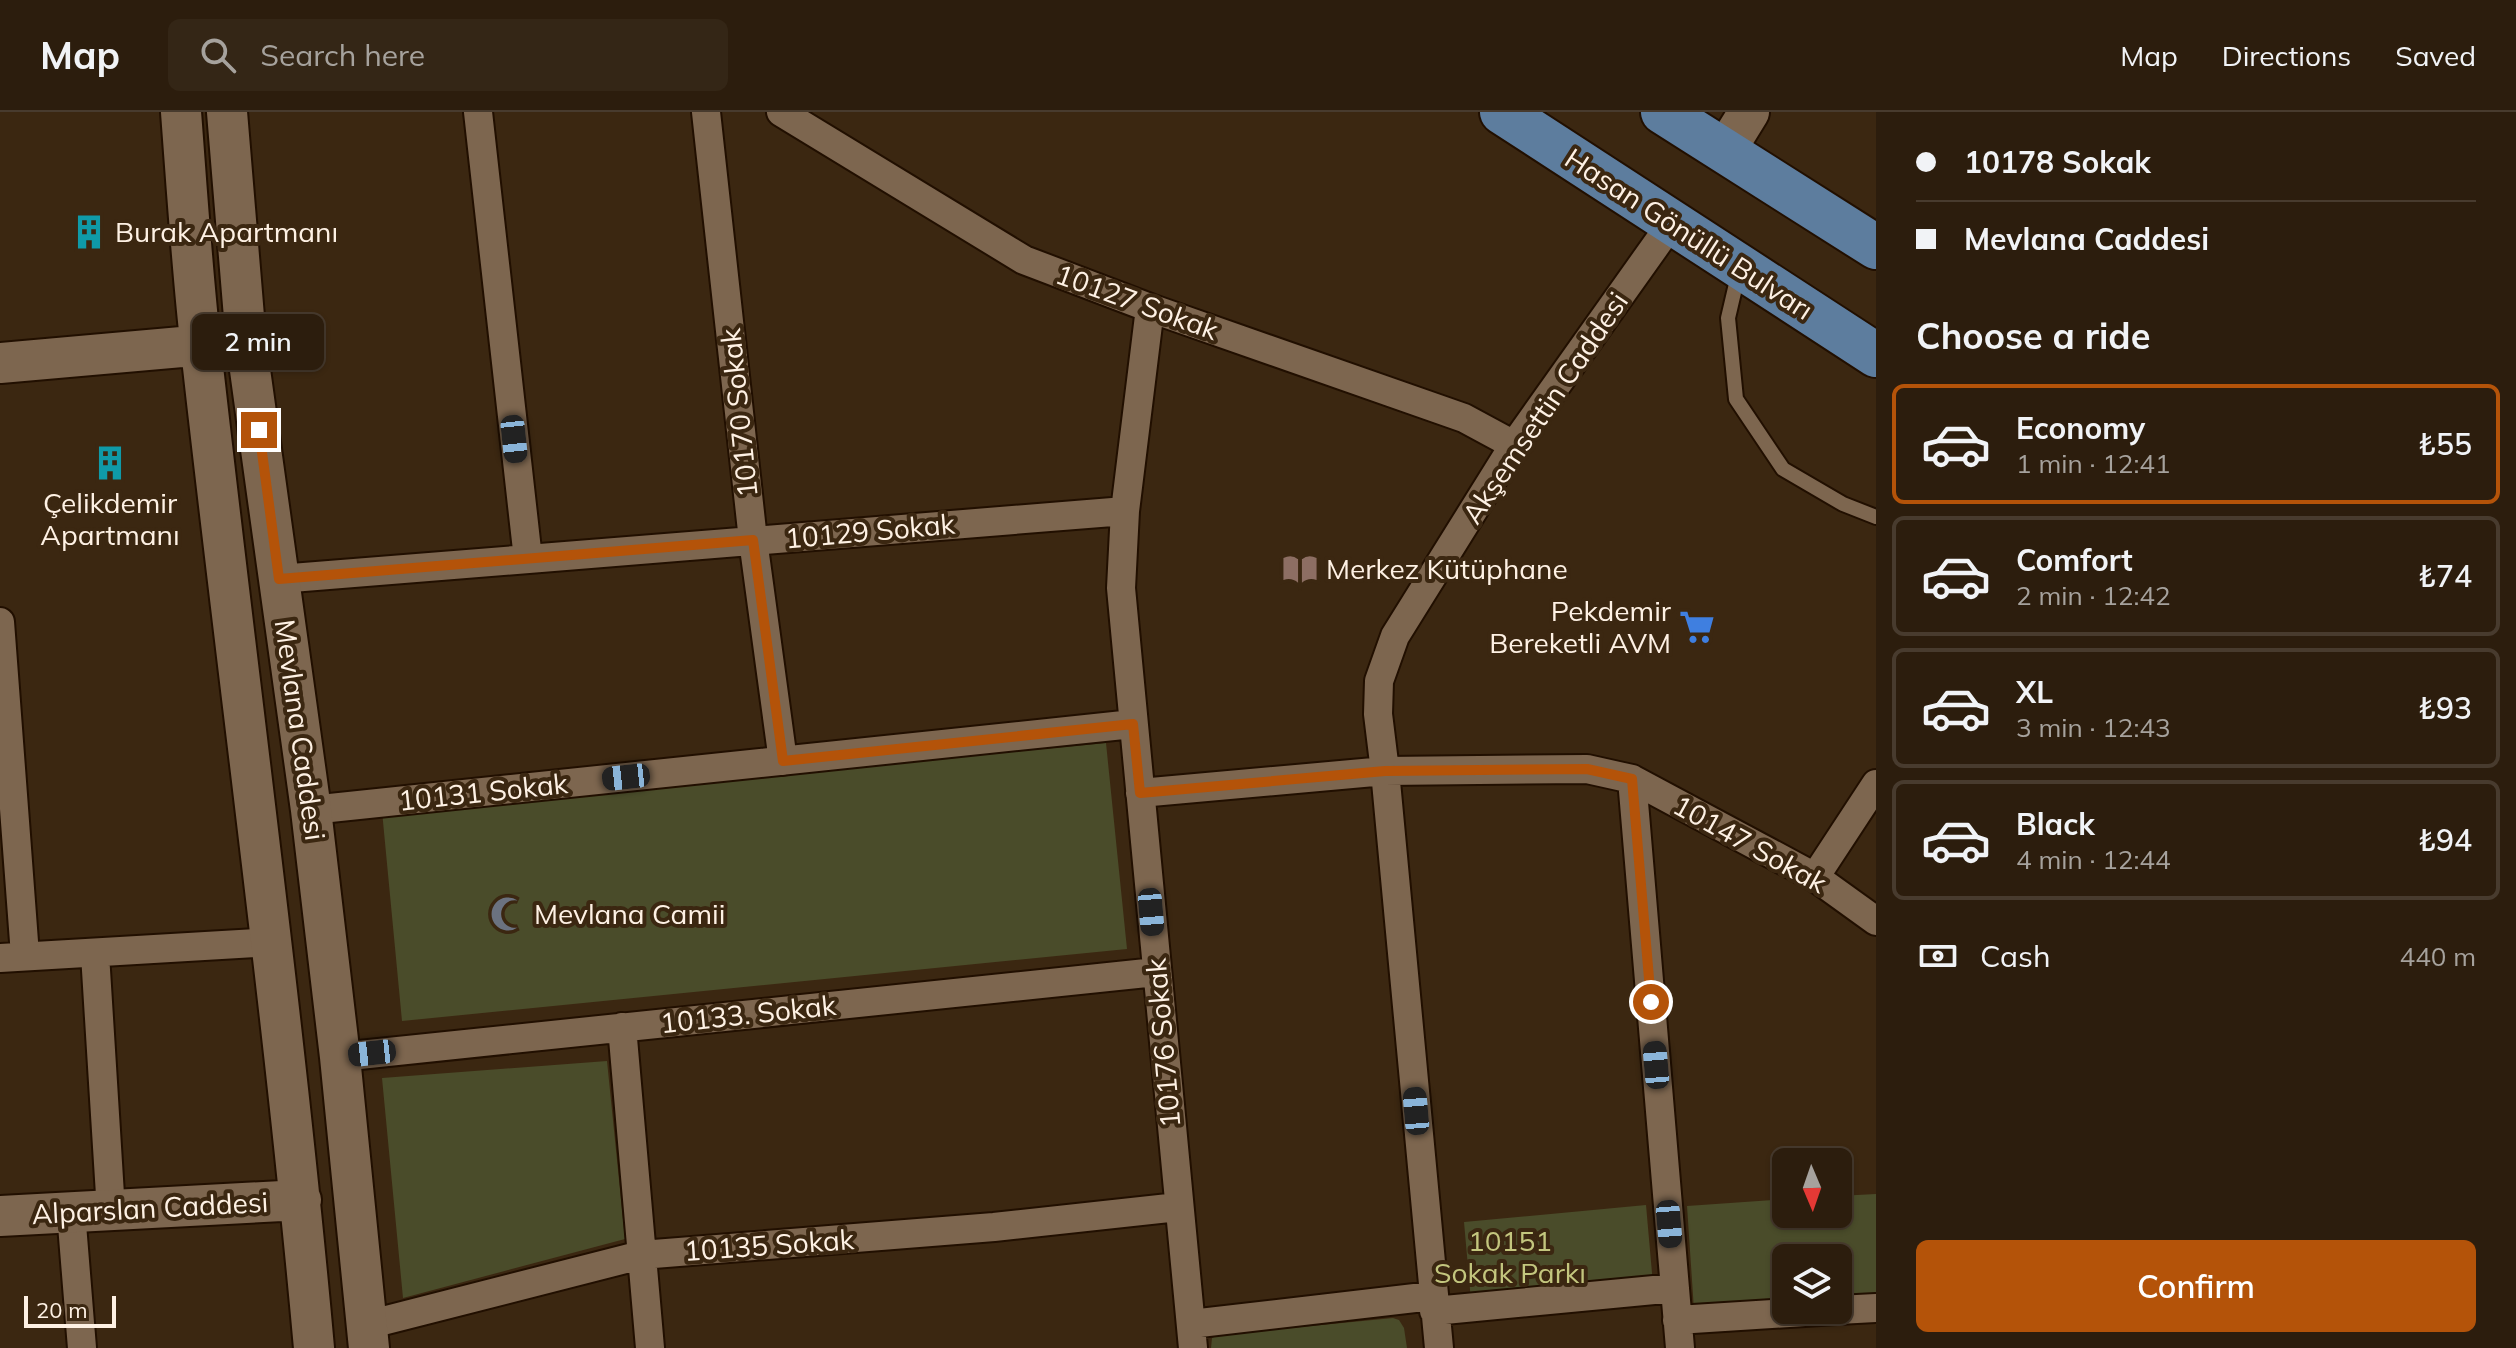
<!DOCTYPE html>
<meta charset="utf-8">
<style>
:root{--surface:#2c1d0d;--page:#342616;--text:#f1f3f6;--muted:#a6a29d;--line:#483b2e;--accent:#b45309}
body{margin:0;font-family:Mulish,sans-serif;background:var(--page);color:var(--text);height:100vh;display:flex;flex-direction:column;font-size:30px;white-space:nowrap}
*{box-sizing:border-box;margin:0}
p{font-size:26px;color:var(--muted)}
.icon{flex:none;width:44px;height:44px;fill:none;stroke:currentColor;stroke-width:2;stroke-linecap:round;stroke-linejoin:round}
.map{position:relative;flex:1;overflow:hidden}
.details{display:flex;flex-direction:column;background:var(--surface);width:640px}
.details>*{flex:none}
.top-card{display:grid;align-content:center;height:176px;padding:0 40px;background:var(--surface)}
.needle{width:52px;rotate:178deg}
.tools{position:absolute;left:1772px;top:1036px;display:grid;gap:16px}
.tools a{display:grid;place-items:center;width:80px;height:80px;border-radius:12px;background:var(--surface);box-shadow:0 2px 6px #0004,0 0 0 2px var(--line);font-size:40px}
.scale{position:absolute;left:24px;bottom:20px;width:92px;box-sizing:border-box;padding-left:8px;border:4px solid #fef1e4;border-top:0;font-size:22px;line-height:28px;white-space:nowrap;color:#fef1e4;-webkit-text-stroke:6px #3b2711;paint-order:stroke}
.end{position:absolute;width:36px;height:36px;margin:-18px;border:10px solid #b45309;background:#fff;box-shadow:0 0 0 4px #fff}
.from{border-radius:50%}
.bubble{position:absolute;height:56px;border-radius:12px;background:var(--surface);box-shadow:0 2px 6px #0004,0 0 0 2px var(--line);font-size:26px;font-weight:600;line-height:56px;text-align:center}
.car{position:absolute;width:24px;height:48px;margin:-24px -12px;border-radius:10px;box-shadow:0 0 6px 2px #0007;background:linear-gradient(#222 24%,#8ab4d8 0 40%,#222 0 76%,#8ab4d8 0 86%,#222 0)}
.top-card b{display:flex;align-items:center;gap:28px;height:76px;font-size:30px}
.top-card b+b{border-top:2px solid var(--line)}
.top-card i{width:20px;height:20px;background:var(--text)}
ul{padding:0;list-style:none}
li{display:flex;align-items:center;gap:24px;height:120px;margin:0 16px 12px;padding:0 24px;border:4px solid var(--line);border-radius:12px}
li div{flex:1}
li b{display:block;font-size:30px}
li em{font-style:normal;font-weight:600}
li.selected{border-color:var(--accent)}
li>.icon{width:72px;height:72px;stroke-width:1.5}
h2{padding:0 40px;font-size:36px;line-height:96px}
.pay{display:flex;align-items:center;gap:20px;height:88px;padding:0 40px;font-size:30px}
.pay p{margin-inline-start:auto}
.primary-button{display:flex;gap:16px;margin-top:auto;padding:16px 40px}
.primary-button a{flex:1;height:92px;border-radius:12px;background:var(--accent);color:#fff;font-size:32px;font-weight:600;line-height:92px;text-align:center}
header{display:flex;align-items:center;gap:48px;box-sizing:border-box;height:112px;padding:0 40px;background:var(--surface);border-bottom:2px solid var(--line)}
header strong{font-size:38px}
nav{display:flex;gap:44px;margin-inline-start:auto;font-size:28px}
.search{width:560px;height:72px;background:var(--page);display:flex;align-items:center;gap:20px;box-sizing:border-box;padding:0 28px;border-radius:12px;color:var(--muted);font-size:30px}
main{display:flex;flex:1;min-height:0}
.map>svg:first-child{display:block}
</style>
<header>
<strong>Map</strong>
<div class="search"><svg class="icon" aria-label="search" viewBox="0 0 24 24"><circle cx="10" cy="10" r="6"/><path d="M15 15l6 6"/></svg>Search here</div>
<nav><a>Map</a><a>Directions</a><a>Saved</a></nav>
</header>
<main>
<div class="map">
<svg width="1876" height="1236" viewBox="0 0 1876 1236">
<rect width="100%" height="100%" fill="#3b2711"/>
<path fill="#4a4c2a" d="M1106,631L1127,837L402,909L382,699Z
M607,949L625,1127L403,1186L382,966Z
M1876,1082V1185L1838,1187V1146H1786V1191L1694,1198L1687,1094L1786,1087V1102H1838V1084Z
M1646,1093L1653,1172L1471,1189L1464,1110Z
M1393,1206L1399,1208L1404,1216L1407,1236H1211L1212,1226L1218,1223Z"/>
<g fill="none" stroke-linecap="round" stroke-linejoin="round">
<g stroke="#210f00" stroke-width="18">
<path id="lane" d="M1739,159L1728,206L1736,287L1783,357L1843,392L1876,405"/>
</g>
<g stroke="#210f00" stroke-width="32">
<path id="street" d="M478,0L528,447
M706,0L753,428L783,649
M781,0L1024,148L1150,196L1464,306L1514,333
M1150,196L1125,399L1121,476L1193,1236
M279,467L1125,399
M0,510L25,843
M1632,667L1680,1236
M1140,681L1385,659L1587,657L1632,667L1815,765L1876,809
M311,698L1133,612
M1815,765L1876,672
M95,842L111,1099
M0,846L272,830
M622,915L650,1236
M340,945L1156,860
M71,1100L82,1236
M1838,1198L1876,1196
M1434,1199L1675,1176
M1677,1208L1836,1198
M1191,1212L1432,1184
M367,1213L641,1143L994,1115L1178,1095
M1439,1236L1385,659L1378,602L1379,569L1395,524L1514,333L1671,112"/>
</g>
<g stroke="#210f00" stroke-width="44">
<path id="secondary" d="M181,0C187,79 192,158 201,237C238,570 284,902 314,1236
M227,0L246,229L311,698L340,945L369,1236
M1725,39L1749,0
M0,251L227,231
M0,1104L301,1088"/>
</g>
<g stroke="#210f00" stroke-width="48">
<path id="primary" d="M1502,0L1876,243
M1663,0L1876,135"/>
</g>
<use href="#lane" stroke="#7d664f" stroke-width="14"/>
<use href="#street" stroke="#7d664f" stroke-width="28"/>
<use href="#secondary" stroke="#7d664f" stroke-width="40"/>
<use href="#primary" stroke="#5d7d9e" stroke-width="44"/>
</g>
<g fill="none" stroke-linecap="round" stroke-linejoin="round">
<path stroke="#b45309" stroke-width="10" d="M259,318L279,467L753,428L783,649L1133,612L1140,681L1385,659L1587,657L1632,667L1651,890"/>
</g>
<defs>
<g id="building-bare" transform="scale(2.76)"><path d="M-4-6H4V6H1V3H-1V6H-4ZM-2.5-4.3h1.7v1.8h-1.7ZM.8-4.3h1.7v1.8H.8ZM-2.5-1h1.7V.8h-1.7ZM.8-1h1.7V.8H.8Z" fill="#0f9aa8" stroke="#3b2711" stroke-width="2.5" paint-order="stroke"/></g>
<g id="library-bare" transform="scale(2.76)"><path d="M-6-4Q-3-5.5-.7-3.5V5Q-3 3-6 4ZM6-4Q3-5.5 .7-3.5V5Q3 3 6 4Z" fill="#8d6e63" stroke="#3b2711" stroke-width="2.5" paint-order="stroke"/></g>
<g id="supermarket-bare" transform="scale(2.76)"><path d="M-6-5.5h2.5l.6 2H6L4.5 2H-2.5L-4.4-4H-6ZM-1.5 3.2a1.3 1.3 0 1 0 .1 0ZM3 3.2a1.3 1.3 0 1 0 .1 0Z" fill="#3f7fe0" stroke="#3b2711" stroke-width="2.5" paint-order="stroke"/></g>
<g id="mosque-bare" transform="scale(2.76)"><path d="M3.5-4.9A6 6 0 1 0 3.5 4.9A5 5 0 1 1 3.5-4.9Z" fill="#6b7280" stroke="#3b2711" stroke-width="2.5" paint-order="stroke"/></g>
</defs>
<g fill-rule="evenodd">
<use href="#building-bare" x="89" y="120"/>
<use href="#building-bare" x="110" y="351"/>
<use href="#library-bare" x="1300" y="457"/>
<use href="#supermarket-bare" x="1697" y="515"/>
<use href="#mosque-bare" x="508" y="802"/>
</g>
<g text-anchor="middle" stroke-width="8" stroke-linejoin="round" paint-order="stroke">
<g font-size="28" fill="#fef1e4" stroke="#3b2711" text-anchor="start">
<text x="115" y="130">Burak Apartmanı</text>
<text x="110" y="401" text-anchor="middle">Çelikdemir<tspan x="110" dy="32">Apartmanı</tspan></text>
<text x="1326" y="467">Merkez Kütüphane</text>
<text x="1671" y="509" text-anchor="end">Pekdemir<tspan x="1671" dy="32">Bereketli AVM</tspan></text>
<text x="534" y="812">Mevlana Camii</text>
</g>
<g font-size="28" fill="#fef1e4" stroke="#3b2711">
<text transform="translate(1689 122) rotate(33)" y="10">Hasan Gönüllü Bulvarı</text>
<text transform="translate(1137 190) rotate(20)" y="10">10127 Sokak</text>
<text transform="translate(1545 296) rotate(-56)" y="10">Akşemsettin Caddesi</text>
<text transform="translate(739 301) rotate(-96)" y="10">10170 Sokak</text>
<text transform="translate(870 419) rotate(-5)" y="10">10129 Sokak</text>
<text transform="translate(300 618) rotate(82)" y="10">Mevlana Caddesi</text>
<text transform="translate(483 680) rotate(-6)" y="10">10131 Sokak</text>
<text transform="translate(1750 732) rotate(29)" y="10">10147 Sokak</text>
<text transform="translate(748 902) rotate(-6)" y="10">10133. Sokak</text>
<text transform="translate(1163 931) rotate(-95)" y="10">10176 Sokak</text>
<text transform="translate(150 1096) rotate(-3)" y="10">Alparslan Caddesi</text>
<text transform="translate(769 1133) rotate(-4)" y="10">10135 Sokak</text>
</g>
<g font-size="28" fill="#c3c67e" stroke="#3b2711">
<text x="1510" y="1139">10151<tspan x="1510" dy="32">Sokak Parkı</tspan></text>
</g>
</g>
</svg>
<div class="tools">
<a><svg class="needle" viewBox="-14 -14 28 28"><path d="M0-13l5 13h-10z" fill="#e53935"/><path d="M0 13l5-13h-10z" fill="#a6a29d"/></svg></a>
<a><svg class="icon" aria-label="layers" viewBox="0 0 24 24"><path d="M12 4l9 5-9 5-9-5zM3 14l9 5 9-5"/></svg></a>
</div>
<div class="scale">20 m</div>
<i class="end from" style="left:1651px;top:890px"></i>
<i class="end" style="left:259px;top:318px"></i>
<div class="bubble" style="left:192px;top:202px;width:132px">2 min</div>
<i class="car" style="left:514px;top:327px;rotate:174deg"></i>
<i class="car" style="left:626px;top:665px;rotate:264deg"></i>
<i class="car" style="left:1151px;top:800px;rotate:175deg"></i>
<i class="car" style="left:372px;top:941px;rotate:264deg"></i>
<i class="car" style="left:1656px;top:953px;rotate:355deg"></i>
<i class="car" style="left:1416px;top:999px;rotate:355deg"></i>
<i class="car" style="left:1669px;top:1112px;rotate:175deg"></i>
</div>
<section class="details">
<div class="top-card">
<b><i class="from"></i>10178 Sokak</b>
<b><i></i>Mevlana Caddesi</b>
</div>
<h2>Choose a ride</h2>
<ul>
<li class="selected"><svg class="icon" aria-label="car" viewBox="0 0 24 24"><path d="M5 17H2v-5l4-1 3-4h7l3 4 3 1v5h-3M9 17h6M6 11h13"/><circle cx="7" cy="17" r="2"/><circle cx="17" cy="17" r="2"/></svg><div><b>Economy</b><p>1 min · 12:41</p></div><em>₺55</em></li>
<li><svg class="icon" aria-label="car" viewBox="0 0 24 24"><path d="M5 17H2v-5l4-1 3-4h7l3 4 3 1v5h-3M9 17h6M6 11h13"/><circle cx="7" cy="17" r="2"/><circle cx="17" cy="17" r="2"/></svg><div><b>Comfort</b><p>2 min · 12:42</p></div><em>₺74</em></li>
<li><svg class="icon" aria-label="car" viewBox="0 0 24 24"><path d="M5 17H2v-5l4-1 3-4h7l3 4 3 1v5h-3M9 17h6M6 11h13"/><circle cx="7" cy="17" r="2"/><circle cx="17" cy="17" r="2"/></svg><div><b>XL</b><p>3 min · 12:43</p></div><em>₺93</em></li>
<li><svg class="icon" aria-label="car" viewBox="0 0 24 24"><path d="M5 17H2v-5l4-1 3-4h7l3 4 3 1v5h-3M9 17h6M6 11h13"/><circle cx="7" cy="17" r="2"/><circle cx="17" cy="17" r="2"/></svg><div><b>Black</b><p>4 min · 12:44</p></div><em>₺94</em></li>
</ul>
<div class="pay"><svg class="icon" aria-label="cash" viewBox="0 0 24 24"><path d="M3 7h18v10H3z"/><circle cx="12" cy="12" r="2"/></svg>Cash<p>440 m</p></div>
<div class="primary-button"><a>Confirm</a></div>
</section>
</main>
